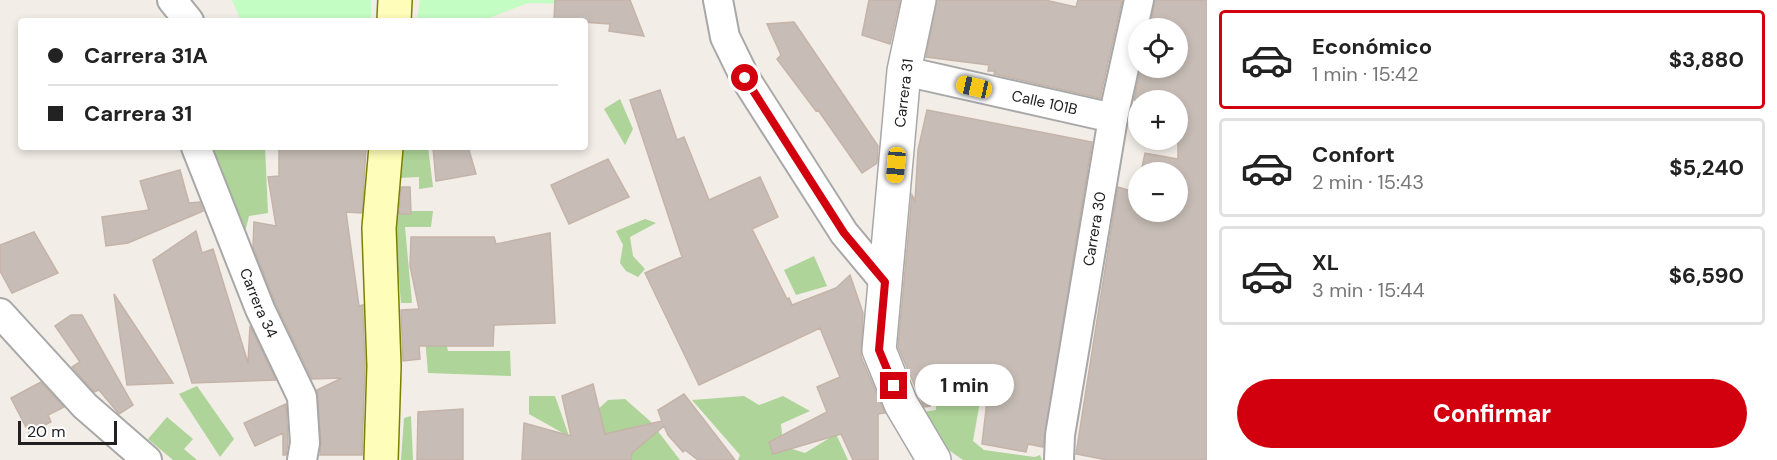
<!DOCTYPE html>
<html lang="es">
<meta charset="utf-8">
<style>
:root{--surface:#fff;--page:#f6f6f6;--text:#222;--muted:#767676;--line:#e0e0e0;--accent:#d2000e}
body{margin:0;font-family:"DM Sans",sans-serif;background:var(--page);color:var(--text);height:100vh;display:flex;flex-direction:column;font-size:22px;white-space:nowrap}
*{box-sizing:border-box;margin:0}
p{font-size:20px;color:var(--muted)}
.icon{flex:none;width:33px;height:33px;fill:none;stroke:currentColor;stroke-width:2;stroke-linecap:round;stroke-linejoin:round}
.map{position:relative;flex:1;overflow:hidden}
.drawer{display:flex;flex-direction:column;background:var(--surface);width:570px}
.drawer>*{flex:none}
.top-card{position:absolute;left:18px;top:18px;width:570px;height:132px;border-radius:6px;box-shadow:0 3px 9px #0003;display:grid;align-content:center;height:132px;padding:0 30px;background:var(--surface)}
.fabs{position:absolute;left:1128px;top:18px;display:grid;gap:12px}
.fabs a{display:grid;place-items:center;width:60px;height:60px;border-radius:50%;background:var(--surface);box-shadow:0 3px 9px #0003;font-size:30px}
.scale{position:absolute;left:18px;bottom:15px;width:99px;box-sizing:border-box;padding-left:6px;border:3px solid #212121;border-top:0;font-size:16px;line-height:21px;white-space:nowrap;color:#212121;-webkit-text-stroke:4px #fff;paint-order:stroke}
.end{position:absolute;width:27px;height:27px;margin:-14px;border:8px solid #d2000e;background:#fff;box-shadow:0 0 0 3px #fff}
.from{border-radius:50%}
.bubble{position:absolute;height:42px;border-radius:21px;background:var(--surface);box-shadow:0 3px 9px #0003;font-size:20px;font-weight:700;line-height:42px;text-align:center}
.car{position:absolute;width:18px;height:36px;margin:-18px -9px;border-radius:8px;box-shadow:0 0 4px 2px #0007;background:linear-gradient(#f5c518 24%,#345 0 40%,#f5c518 0 76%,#345 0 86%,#f5c518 0)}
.top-card b{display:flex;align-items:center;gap:21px;height:57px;font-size:22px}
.top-card b+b{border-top:2px solid var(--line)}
.top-card i{width:15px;height:15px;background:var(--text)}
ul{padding:10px 0 0;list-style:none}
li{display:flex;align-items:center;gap:18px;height:99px;margin:0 12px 9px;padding:0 18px;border:3px solid var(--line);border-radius:6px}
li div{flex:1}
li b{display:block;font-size:22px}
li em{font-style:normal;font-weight:700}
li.on{border-color:var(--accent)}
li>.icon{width:54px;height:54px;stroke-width:1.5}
.button{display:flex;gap:12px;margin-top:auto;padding:12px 30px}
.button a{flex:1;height:69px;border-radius:36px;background:var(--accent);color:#fff;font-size:24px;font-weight:700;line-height:69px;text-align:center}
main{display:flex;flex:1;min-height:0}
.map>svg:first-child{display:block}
</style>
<main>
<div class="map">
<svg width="1207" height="460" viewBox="0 0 1207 460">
<rect width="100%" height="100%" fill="#f2ede7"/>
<path fill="#aed499" d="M620,99L633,129L625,145L604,109Z
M204,147H265L268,213L249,216L242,244Z
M399,147H428L433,187L419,189V177L398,178Z
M393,211H433L431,227H405L412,303H401Z
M645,219L656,223L630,237L633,256L645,269L638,277L626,271L620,263L623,245L616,231Z
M814,256L827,286L796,295L784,270Z
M423,314H439L448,351H510L511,376L428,373Z
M985,373L973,441L984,450L1035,457L1040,455L1042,460H963L940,444L916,413L936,410V396L963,392V374Z
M197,386L234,439L220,457L179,394Z
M529,396H555L569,436L608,400L625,399L650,421L680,460H564L568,436L529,414Z
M744,396L759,405L783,396L810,411L781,424L783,446L805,453L836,434L848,460H738L740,455L692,400Z
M411,416L413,460H401L404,418Z
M167,417L193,439L184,449L197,460H173L148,439Z"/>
<path fill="#c3fdc3" d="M232,0H371V21H241Z
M420,0H568L567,4L528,3L489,18L488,21H417Z"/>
<path fill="#c7bdb6" stroke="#c5b3a8" stroke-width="1.5" d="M555,0H630L644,36L609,31L610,24L554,20Z
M869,0H900L890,44L862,35Z
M937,0H1045L1076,7L1078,0H1122L1100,98L994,74L995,71H988L989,65L926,57Z
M1155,0H1207V460H1107L1076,454L1118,187L1137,193L1138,184V212H1178V172H1141L1145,153L1178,159V100H1134L1141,68H1178V28H1150Z
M794,22L878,146L877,163L862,173L818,110L816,111L777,59L781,55L767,24Z
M660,90L677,140L684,137L709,200L760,177L778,217L752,229L787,299L789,298L792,305L836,288L850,275L863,313L861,357L885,413L878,414V460H853L841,434L773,454L769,442L827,412L817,387L840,377L820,328L699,385L645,273L682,257L630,100Z
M927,110L1092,142L1043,447L1028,444L1026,452L982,444L989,384L929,394L930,406L924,407L898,347L912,195L915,201L918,150Z
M279,147H366L362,213L346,212L359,306L363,305V313L365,364L362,455H320L321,442L317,390L342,378L312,379L275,302L253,247L254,222L276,226L268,177L279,176Z
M433,147H468L476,174L436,181Z
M608,159L629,197L569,224L551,185Z
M180,170L189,203L200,202L203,211L128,243L106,246L102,217L149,210L140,181Z
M401,187H410L411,214H399Z
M196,231L202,253L213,249L248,363L250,326L276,380L192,383L153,260Z
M34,232L58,273L12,293L0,271V245Z
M550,233L555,323L494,325L493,346H419L420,359L403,361L401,310L419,309L410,266L411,237H494L496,244Z
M114,294L173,383L127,385Z
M71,315H82L133,405L119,414L99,390L94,392L72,367L80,362L55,326Z
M41,382L64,407L48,415L51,422L29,433L11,398Z
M593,384L605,434L662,421L658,410L684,394L735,460H698L685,450L683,452L668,435L664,426L632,453L631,460H522L524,423L571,436L562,396Z
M286,404L288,442L286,455H283V433L255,446L244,423Z
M463,409V460H417L418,412Z"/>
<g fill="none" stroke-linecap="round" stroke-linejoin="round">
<g stroke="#a8a8a8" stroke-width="32">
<g id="minor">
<path d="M172,0L189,21"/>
<path d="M718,0L725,37L745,78L844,233L885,282"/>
<path id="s1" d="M904,71L1113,118"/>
<path id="s2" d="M196,147L260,309L302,397L305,443L302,460"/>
<path d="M0,313L85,406L147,460"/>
<path id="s3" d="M1059,460L1060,435L1113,118L1139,0"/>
</g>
</g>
<g stroke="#a8a8a8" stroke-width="36">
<path id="tertiary" d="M919,0L904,71L879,350L901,404L934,460"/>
</g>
<g stroke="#7b8000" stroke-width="36">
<path id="secondary" d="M394,21L395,0
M381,460L384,366L379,228L386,147"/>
</g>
<use href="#minor" stroke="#fff" stroke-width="28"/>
<use href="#tertiary" stroke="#fff" stroke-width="33"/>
<use href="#secondary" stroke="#fefdb9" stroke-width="33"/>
</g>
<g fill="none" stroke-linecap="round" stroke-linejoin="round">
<path stroke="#d2000e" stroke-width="8" d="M745,78L844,233L885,282L879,350L894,386"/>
</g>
<g text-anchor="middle" stroke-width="4.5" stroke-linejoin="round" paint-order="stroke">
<g font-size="15" fill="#212121" stroke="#fff">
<text transform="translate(904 93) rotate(-83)" y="5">Carrera 31</text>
<text dy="5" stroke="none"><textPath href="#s1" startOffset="144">Calle 101B</textPath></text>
<text dy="5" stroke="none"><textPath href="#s3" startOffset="234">Carrera 30</textPath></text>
<text dy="5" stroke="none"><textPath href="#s2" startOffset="168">Carrera 34</textPath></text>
</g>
</g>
</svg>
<div class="fabs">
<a><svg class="icon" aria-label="locate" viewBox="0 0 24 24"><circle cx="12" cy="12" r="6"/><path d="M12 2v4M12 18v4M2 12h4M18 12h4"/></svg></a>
<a>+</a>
<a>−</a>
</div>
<div class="scale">20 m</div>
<i class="end from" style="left:745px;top:78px"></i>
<i class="end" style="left:894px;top:386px"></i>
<div class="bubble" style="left:915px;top:364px;width:99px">1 min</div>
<i class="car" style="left:974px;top:87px;rotate:283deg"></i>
<i class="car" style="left:896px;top:165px;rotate:185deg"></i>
<div class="top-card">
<b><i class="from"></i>Carrera 31A</b>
<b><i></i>Carrera 31</b>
</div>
</div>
<section class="drawer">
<ul>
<li class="on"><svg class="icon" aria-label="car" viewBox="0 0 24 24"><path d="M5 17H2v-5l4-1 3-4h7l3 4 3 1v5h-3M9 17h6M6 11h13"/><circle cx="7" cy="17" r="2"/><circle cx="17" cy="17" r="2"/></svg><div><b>Económico</b><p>1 min · 15:42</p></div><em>$3,880</em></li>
<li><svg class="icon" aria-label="car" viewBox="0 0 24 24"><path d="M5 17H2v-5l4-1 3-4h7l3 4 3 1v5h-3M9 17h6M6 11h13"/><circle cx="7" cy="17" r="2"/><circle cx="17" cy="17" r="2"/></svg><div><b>Confort</b><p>2 min · 15:43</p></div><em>$5,240</em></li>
<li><svg class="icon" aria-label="car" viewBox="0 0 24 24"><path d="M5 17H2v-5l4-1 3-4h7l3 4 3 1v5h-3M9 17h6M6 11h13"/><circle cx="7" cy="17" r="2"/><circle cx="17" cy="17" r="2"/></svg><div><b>XL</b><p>3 min · 15:44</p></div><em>$6,590</em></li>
</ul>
<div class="button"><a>Confirmar</a></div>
</section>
</main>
